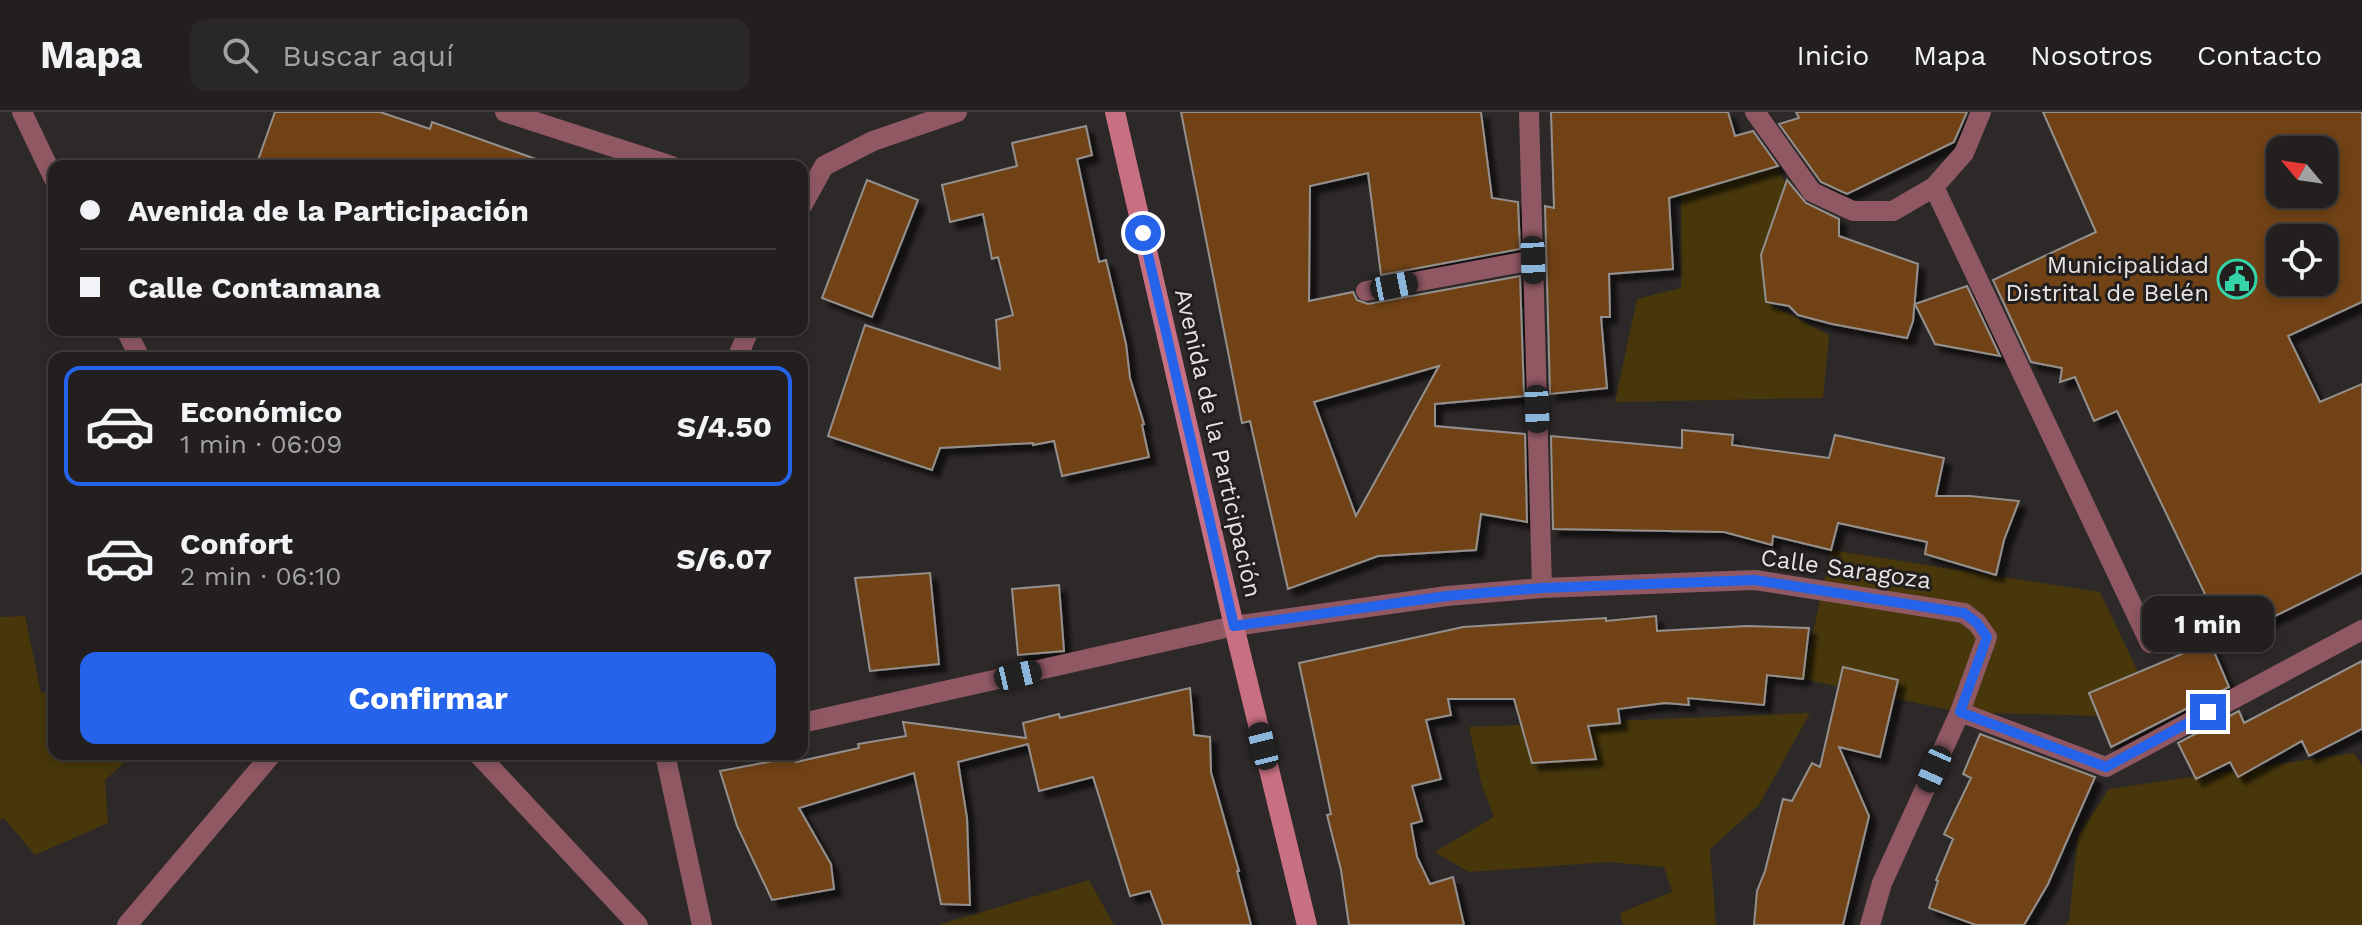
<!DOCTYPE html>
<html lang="es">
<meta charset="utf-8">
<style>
:root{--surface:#221f1e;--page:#2a2727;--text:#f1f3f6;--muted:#a2a2a4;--line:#3f3d3c;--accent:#2563eb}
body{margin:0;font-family:"Work Sans",sans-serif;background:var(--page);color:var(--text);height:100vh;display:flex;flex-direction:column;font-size:30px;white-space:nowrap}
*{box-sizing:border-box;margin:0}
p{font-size:26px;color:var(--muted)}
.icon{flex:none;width:44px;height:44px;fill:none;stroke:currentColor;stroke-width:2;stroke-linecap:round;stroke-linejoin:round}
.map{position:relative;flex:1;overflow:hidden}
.sheet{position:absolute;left:48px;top:240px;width:760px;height:408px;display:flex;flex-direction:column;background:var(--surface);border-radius:16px;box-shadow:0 4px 12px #0003,0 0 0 2px var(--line)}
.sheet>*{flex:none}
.banner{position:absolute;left:48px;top:48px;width:760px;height:176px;border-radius:16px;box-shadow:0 4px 12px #0003,0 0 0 2px var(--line);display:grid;align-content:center;height:176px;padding:0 32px;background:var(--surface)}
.needle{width:52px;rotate:299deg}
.fabs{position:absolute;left:2266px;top:24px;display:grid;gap:16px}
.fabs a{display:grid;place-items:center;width:72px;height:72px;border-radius:16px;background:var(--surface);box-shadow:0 4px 12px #0003,0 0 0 2px var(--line);font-size:40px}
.end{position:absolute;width:36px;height:36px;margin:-18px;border:10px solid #2563eb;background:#fff;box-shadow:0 0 0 4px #fff}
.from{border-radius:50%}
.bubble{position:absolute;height:56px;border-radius:16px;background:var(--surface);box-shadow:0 4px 12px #0003,0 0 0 2px var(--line);font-size:26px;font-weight:700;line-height:56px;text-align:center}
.car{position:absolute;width:24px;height:48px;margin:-24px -12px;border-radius:10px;box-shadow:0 0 6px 2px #0007;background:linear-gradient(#222 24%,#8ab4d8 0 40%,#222 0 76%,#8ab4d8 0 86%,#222 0)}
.banner b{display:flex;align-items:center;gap:28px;height:76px;font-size:30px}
.banner b+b{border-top:2px solid var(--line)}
.banner i{width:20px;height:20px;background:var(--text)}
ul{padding:14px 0 0;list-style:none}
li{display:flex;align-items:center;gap:24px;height:120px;margin:0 16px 12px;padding:0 16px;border:4px solid transparent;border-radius:16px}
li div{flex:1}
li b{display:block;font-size:30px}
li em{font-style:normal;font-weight:700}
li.selected{border-color:var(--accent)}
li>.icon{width:72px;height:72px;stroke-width:1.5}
.action{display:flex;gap:16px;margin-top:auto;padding:16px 32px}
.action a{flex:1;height:92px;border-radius:16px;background:var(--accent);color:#fff;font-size:32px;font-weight:700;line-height:92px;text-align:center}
header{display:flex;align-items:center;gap:48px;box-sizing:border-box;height:112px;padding:0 40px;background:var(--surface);border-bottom:2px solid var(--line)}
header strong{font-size:38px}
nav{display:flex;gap:44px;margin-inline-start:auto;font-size:28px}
.search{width:560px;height:72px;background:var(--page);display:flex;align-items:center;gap:20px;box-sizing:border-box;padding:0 28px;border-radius:16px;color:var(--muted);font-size:30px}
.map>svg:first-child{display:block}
</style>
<header>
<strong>Mapa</strong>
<div class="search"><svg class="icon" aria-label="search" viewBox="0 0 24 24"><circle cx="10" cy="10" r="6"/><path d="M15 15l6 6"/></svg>Buscar aquí</div>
<nav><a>Inicio</a><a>Mapa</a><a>Nosotros</a><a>Contacto</a></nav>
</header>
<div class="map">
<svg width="2362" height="813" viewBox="0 0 2362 813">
<defs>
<filter id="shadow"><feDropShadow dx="7" dy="7" stdDeviation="2" flood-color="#0009"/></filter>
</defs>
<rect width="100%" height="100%" fill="#2d2928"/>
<path fill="#47370b" d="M1776,55L1790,78L1766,190L1829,223L1823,286L1615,290L1637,187L1681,176V82Z
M1831,438L2100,480L2138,560L2089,581L2099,604L1960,600L1803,567Z
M25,504L41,581L54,580V642H133L105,668L108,711L35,743L4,706L0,708V505Z
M1810,601L1759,693L1710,737L1716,813H1623L1620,801L1672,780L1664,755L1609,750L1469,760L1435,740L1494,705L1482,674L1469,615Z
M2354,641L2362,654V813H2065L2069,809L2078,724L2109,677Z
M1089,768L1114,813H938Z"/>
<path fill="#6f4216" stroke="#94908e" stroke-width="2" fill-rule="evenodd" filter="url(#shadow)" d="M275,0H380L430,17L432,10L544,50L543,54H256Z
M1181,0H1481L1492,86L1518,90L1520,137L1381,163L1368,61L1310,74L1309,189L1353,180L1357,188L1368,192L1520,164L1524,284L1435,292V314L1525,322L1527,410L1481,402L1476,438L1378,444L1288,477L1250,309L1242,311ZM1439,254L1435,261L1356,404L1314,290Z
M1551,0H1728L1735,24L1753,19L1778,54L1669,86L1673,157L1609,162L1610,205H1601L1607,276L1550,282L1545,94L1554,96Z
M1796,0H1967L1954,30L1847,82L1821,70L1779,12L1799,6Z
M2043,0H2362V190L2288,224L2320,290L2362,272V461L2227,528L2117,299L2094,309L2075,265L2060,270L2062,256L2031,250L1993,168L2096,120ZM2280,38H2324V82H2280ZM2280,126H2324V170H2280Z
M1086,14L1092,43L1077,47L1099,150L1106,148L1126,232L1130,266L1144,312L1142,313L1149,345L1062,364L1054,329L1033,333V331L940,336L932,358L828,324L865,213L1000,257L996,208L1013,203L998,145L992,147L983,102L950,110L942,73L1017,54L1012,31Z
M867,68L918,88L872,205L822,186Z
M1787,68L1806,91L1839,107V124L1918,152L1913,209L1907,226L1832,212L1798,203L1789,194L1766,190L1761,143Z
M1967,174L2000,244L1935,232L1915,192Z
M1682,318L1733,323L1732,333L1829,346L1835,323L1944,346L1936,384H1970L2019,389L2004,428L1996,463L1925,442L1927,430L1838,411L1831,438L1773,424L1772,433L1724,420L1553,417L1551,324L1682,336Z
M930,461L939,552L870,559L855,466Z
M1059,473L1064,539L1018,543L1012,477Z
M1656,504L1657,519L1747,514L1809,516L1803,567L1767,563L1764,593L1688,586L1689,593L1665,591L1618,597L1620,611L1588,614L1596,647L1532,651L1514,587H1448L1451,603L1426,608L1441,667L1412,674L1422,709L1411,712L1417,745L1430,772L1453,765L1464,813H1349L1341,758L1327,703L1331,702L1299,551L1463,515L1606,506V509Z
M2210,530L2229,575L2111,635L2089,581Z
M2362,549V617L2309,644L2302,629L2238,665L2230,650L2196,667L2178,631L2239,599L2244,611Z
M1843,555L1898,568L1880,645L1839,635L1869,704L1843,813H1754L1757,779L1765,759L1783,687L1792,689L1812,651L1820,655Z
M1190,576L1194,623L1210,625L1211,660L1239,759H1237L1251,813H1163L1150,779L1130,784L1093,665L1039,679L1028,632L958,650L967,706L970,793L941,792L914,661L799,696L831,752L834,777L772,788L737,714L720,659L794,645L796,650L859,636L858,632L906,624L903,610L1026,626L1023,611L1059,602L1060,606Z
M1980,622L2095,665L2048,772L2024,813H1976L1929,796L1938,769L1936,768L1953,727L1944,722L1971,666L1963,662Z"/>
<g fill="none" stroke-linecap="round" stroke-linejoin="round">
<path stroke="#8f5863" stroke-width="20" d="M1529,0L1542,476
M1934,75L2150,531
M1366,179L1533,148
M1960,600L2106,655L2362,518"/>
<path stroke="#8f5863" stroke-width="20" d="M22,0L54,67
M505,0L672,54
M1755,0L1812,80L1853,99H1893L1934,75L1964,41L1981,0
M802,94L824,54L873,29L957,0
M126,218L140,246
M737,246L749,218
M802,611L1234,514L1447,484L1542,476L1755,468L1964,501L1977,511L1987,525L1960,600L1882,771L1870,813
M478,642L638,813
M665,642L702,813
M127,813L272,642"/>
<path stroke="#c87083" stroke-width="20" d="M1115,0L1234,514L1307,813"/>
</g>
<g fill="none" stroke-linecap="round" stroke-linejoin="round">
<path stroke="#2563eb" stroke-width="10" d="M1143,121L1234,514L1447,484L1542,476L1755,468L1964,501L1977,511L1987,525L1960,600L2106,655L2208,600"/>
</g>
<defs>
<g id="civic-ring" transform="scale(2)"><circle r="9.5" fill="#231f1e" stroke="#34d4a8" stroke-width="1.5"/><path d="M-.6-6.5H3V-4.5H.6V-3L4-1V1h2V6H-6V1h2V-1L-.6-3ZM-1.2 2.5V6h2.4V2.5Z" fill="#34d4a8"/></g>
</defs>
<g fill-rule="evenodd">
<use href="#civic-ring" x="2237" y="167"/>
</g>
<g text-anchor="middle" stroke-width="6" stroke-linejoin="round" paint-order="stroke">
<g font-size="24" fill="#e6e4e3" stroke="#231f1e" text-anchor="end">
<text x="2209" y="161">Municipalidad<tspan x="2209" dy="28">Distrital de Belén</tspan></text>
</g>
<g font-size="24" fill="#e6e4e3" stroke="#231f1e">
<text transform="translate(1218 331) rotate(77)" y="8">Avenida de la Participación</text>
<text transform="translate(1846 457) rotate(8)" y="8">Calle Saragoza</text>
</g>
</g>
</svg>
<div class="fabs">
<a><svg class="needle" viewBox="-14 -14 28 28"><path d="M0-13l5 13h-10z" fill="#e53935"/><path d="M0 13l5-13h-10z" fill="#a2a2a4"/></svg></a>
<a><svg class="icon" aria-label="locate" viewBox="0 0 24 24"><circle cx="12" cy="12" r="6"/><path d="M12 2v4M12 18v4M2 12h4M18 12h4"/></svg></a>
</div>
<i class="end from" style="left:1143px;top:121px"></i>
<i class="end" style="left:2208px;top:600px"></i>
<div class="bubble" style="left:2142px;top:484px;width:132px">1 min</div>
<i class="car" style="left:1533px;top:148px;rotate:178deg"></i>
<i class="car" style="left:1394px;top:174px;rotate:79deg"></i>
<i class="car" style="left:1537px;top:297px;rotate:178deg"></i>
<i class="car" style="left:1018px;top:563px;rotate:77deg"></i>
<i class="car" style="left:1263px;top:634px;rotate:346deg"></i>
<i class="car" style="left:1934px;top:657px;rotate:204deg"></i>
<div class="banner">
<b><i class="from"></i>Avenida de la Participación</b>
<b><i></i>Calle Contamana</b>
</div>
<section class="sheet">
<ul>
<li class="selected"><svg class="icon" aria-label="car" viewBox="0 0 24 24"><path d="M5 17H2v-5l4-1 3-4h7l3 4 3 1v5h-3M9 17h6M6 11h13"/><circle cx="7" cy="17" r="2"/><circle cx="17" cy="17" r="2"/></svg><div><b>Económico</b><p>1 min · 06:09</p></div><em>S/4.50</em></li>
<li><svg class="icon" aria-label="car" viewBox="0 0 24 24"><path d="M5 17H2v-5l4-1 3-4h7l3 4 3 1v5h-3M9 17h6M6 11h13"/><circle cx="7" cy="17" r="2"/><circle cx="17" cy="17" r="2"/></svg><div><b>Confort</b><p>2 min · 06:10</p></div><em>S/6.07</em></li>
</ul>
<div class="action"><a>Confirmar</a></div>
</section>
</div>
